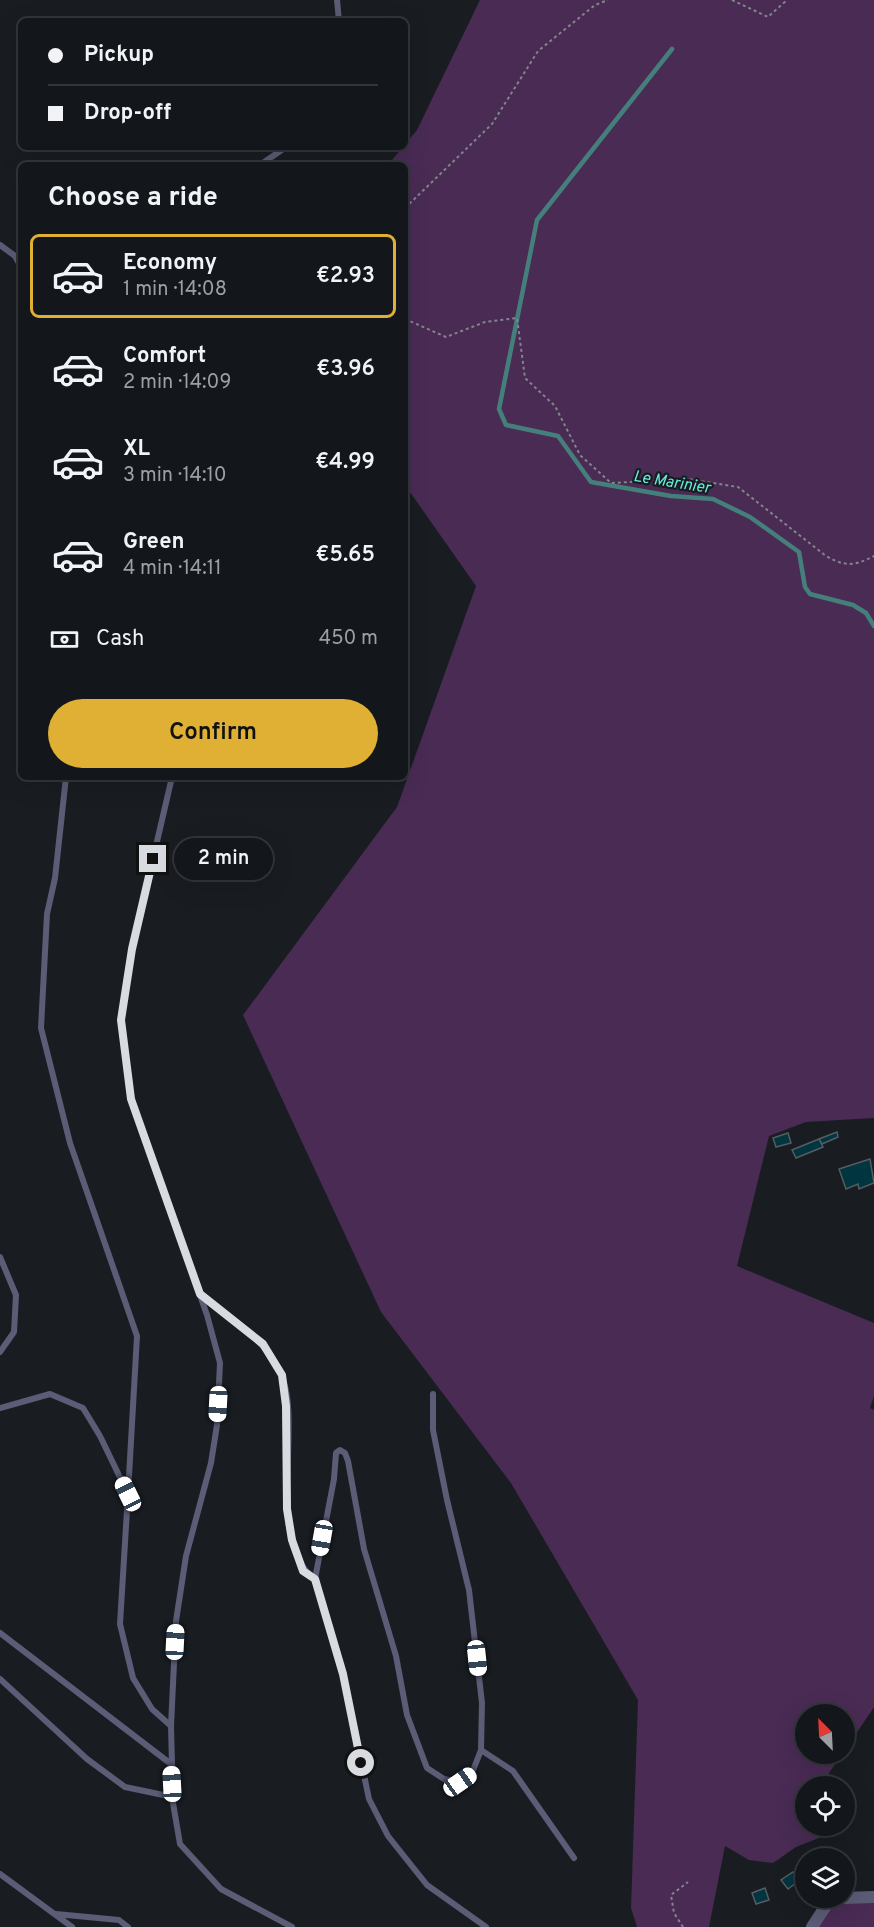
<!DOCTYPE html>
<meta charset="utf-8">
<style>
:root{--surface:#13161a;--page:#1c1f23;--text:#f1f3f6;--muted:#9d9fa2;--line:#323539;--accent:#dfb034}
body{margin:0;font-family:Overpass,sans-serif;background:var(--page);color:var(--text);height:100vh;display:flex;flex-direction:column;font-size:22px;white-space:nowrap}
*{box-sizing:border-box;margin:0}
p{font-size:20px;color:var(--muted)}
.icon{flex:none;width:33px;height:33px;fill:none;stroke:currentColor;stroke-width:2;stroke-linecap:round;stroke-linejoin:round}
.map{position:relative;flex:1;overflow:hidden}
.drawer{position:absolute;left:18px;top:162px;width:390px;height:618px;display:flex;flex-direction:column;background:var(--surface);border-radius:9px;box-shadow:0 6px 24px #0002,0 0 0 2px var(--line)}
.drawer>*{flex:none}
.banner{position:absolute;left:18px;top:18px;width:390px;height:132px;border-radius:9px;box-shadow:0 6px 24px #0002,0 0 0 2px var(--line);display:grid;align-content:center;height:132px;padding:0 30px;background:var(--surface)}
.needle{width:39px;rotate:336deg}
.buttons{position:absolute;left:795px;top:1704px;display:grid;gap:12px}
.buttons a{display:grid;place-items:center;width:60px;height:60px;border-radius:50%;background:var(--surface);box-shadow:0 6px 24px #0002,0 0 0 2px var(--line);font-size:30px}
.end{position:absolute;width:27px;height:27px;margin:-14px;border:8px solid #d8dbdf;background:#111;box-shadow:0 0 0 3px #111}
.from{border-radius:50%}
.bubble{position:absolute;height:42px;border-radius:21px;background:var(--surface);box-shadow:0 6px 24px #0002,0 0 0 2px var(--line);font-size:20px;font-weight:600;line-height:42px;text-align:center}
.car{position:absolute;width:18px;height:36px;margin:-18px -9px;border-radius:8px;box-shadow:0 0 4px 2px #0007;background:linear-gradient(#fff 24%,#345 0 40%,#fff 0 76%,#345 0 86%,#fff 0)}
.banner b{display:flex;align-items:center;gap:21px;height:57px;font-size:22px}
.banner b+b{border-top:2px solid var(--line)}
.banner i{width:15px;height:15px;background:var(--text)}
ul{padding:0;list-style:none}
li{display:flex;align-items:center;gap:18px;height:84px;margin:0 12px 9px;padding:0 18px;border:3px solid transparent;border-radius:9px}
li div{flex:1}
li b{display:block;font-size:22px}
li em{font-style:normal;font-weight:600}
li.selected{border-color:var(--accent)}
li>.icon{width:54px;height:54px;stroke-width:1.5}
h2{padding:0 30px;font-size:27px;line-height:72px}
.pay{display:flex;align-items:center;gap:15px;height:66px;padding:0 30px;font-size:22px}
.pay p{margin-inline-start:auto}
.cta{display:flex;gap:12px;margin-top:auto;padding:12px 30px}
.cta a{flex:1;height:69px;border-radius:36px;background:var(--accent);color:#111;font-size:24px;font-weight:600;line-height:69px;text-align:center}
.map>svg:first-child{display:block}
</style>
<div class="map">
<svg width="874" height="1927" viewBox="0 0 874 1927">
<rect width="100%" height="100%" fill="#191d22"/>
<path fill="#492b54" d="M480,0H874V1118L806,1122L769,1136L737,1266L874,1323V1396L870,1408L874,1410V1707L845,1750L844,1714H806V1754H842L829,1773V1786H806V1826H829V1834L796,1847L773,1863L749,1860L725,1846L709,1927H637L631,1908L638,1700L511,1483L381,1312L243,1015L397,807L476,586L405,485V165H388L417,130Z
M874,1893V1927H808L827,1898Z"/>
<g fill="none" stroke-linecap="round" stroke-linejoin="round">
<path stroke="#447f7c" stroke-width="4.5" d="M672,49L537,220L499,409L506,425L558,436L591,482L671,496L713,499L750,517L799,552L805,587L810,594L853,605L866,613L874,626"/>
</g>
<path fill="#013540" stroke="#545d60" stroke-width="1.5" d="M837,1132L838,1137L822,1144L819,1139Z
M788,1133L791,1143L776,1147L773,1138Z
M819,1139L823,1147L796,1158L792,1150Z
M870,1159L874,1183L859,1189L858,1184L846,1189L839,1169Z
M793,1872L800,1880L788,1889L781,1880Z
M765,1888L769,1900L756,1904L752,1893Z"/>
<g fill="none" stroke-linecap="round" stroke-linejoin="round">
<path stroke="#82858a" stroke-width="2" stroke-dasharray="3 3" stroke-linecap="butt" d="M732,0L768,17L787,0
M405,208L492,124L538,51L595,5L608,0
M405,319L446,337L485,322L517,318L525,378L555,406L580,455L611,483L688,479L738,487L826,556C845,567 855,566 874,556
M683,1927L674,1913L671,1895L688,1882"/>
<path stroke="#5b5c75" stroke-width="6" d="M337,0L339,21
M260,165L286,147
M0,245L15,256L21,267
M66,777L55,878L47,914L41,1028L70,1143L137,1336L128,1494
M172,777L132,949L121,1020L131,1099L207,1315L220,1363L217,1425L211,1463L186,1556L176,1621L171,1726L173,1803L180,1844L221,1889L292,1927
M0,1257L16,1295L14,1332L0,1352
M200,1295C230,1318 265,1338 281,1374C304,1424 263,1542 315,1579
M433,1394V1430L447,1500L469,1590L482,1703L481,1750L472,1773L460,1782L444,1779L427,1768L407,1715L396,1656L364,1549L348,1461L345,1453L340,1450L336,1453L334,1479L315,1579L343,1674L369,1799L388,1836L427,1885L486,1927
M0,1408L50,1394L83,1408L100,1436L128,1494L120,1624L133,1678L152,1709L171,1726
M0,1633L171,1764
M0,1679L87,1759L125,1787L173,1797
M481,1750L513,1771L574,1858
M0,1874L72,1927
M56,1914L119,1920L128,1927"/>
<path stroke="#5b5c75" stroke-width="12" d="M843,1898L874,1897
M812,1927L827,1904L839,1898"/>
</g>
<g fill="none" stroke-linecap="round" stroke-linejoin="round">
<path stroke="#d8dbdf" stroke-width="8" d="M153,859L132,949L121,1020L131,1099L200,1294L263,1344L282,1375L286,1406L287,1509L292,1540L303,1571L315,1579L343,1674L361,1763"/>
</g>
<g text-anchor="middle" stroke-width="4.5" stroke-linejoin="round" paint-order="stroke">
<g font-size="16" font-style="italic" fill="#66edde" stroke="#191d22">
<text transform="translate(672 481) rotate(9)" y="6">Le Marinier</text>
</g>
</g>
</svg>
<div class="buttons">
<a><svg class="needle" viewBox="-14 -14 28 28"><path d="M0-13l5 13h-10z" fill="#e53935"/><path d="M0 13l5-13h-10z" fill="#9d9fa2"/></svg></a>
<a><svg class="icon" aria-label="locate" viewBox="0 0 24 24"><circle cx="12" cy="12" r="6"/><path d="M12 2v4M12 18v4M2 12h4M18 12h4"/></svg></a>
<a><svg class="icon" aria-label="layers" viewBox="0 0 24 24"><path d="M12 4l9 5-9 5-9-5zM3 14l9 5 9-5"/></svg></a>
</div>
<i class="end from" style="left:361px;top:1763px"></i>
<i class="end" style="left:153px;top:859px"></i>
<div class="bubble" style="left:174px;top:838px;width:99px">2 min</div>
<i class="car" style="left:218px;top:1404px;rotate:183deg"></i>
<i class="car" style="left:128px;top:1494px;rotate:334deg"></i>
<i class="car" style="left:322px;top:1538px;rotate:190deg"></i>
<i class="car" style="left:175px;top:1642px;rotate:3deg"></i>
<i class="car" style="left:477px;top:1658px;rotate:174deg"></i>
<i class="car" style="left:460px;top:1782px;rotate:55deg"></i>
<i class="car" style="left:172px;top:1784px;rotate:357deg"></i>
<div class="banner">
<b><i class="from"></i>Pickup</b>
<b><i></i>Drop-off</b>
</div>
<section class="drawer">
<h2>Choose a ride</h2>
<ul>
<li class="selected"><svg class="icon" aria-label="car" viewBox="0 0 24 24"><path d="M5 17H2v-5l4-1 3-4h7l3 4 3 1v5h-3M9 17h6M6 11h13"/><circle cx="7" cy="17" r="2"/><circle cx="17" cy="17" r="2"/></svg><div><b>Economy</b><p>1 min · 14:08</p></div><em>€2.93</em></li>
<li><svg class="icon" aria-label="car" viewBox="0 0 24 24"><path d="M5 17H2v-5l4-1 3-4h7l3 4 3 1v5h-3M9 17h6M6 11h13"/><circle cx="7" cy="17" r="2"/><circle cx="17" cy="17" r="2"/></svg><div><b>Comfort</b><p>2 min · 14:09</p></div><em>€3.96</em></li>
<li><svg class="icon" aria-label="car" viewBox="0 0 24 24"><path d="M5 17H2v-5l4-1 3-4h7l3 4 3 1v5h-3M9 17h6M6 11h13"/><circle cx="7" cy="17" r="2"/><circle cx="17" cy="17" r="2"/></svg><div><b>XL</b><p>3 min · 14:10</p></div><em>€4.99</em></li>
<li><svg class="icon" aria-label="car" viewBox="0 0 24 24"><path d="M5 17H2v-5l4-1 3-4h7l3 4 3 1v5h-3M9 17h6M6 11h13"/><circle cx="7" cy="17" r="2"/><circle cx="17" cy="17" r="2"/></svg><div><b>Green</b><p>4 min · 14:11</p></div><em>€5.65</em></li>
</ul>
<div class="pay"><svg class="icon" aria-label="cash" viewBox="0 0 24 24"><path d="M3 7h18v10H3z"/><circle cx="12" cy="12" r="2"/></svg>Cash<p>450 m</p></div>
<div class="cta"><a>Confirm</a></div>
</section>
</div>
